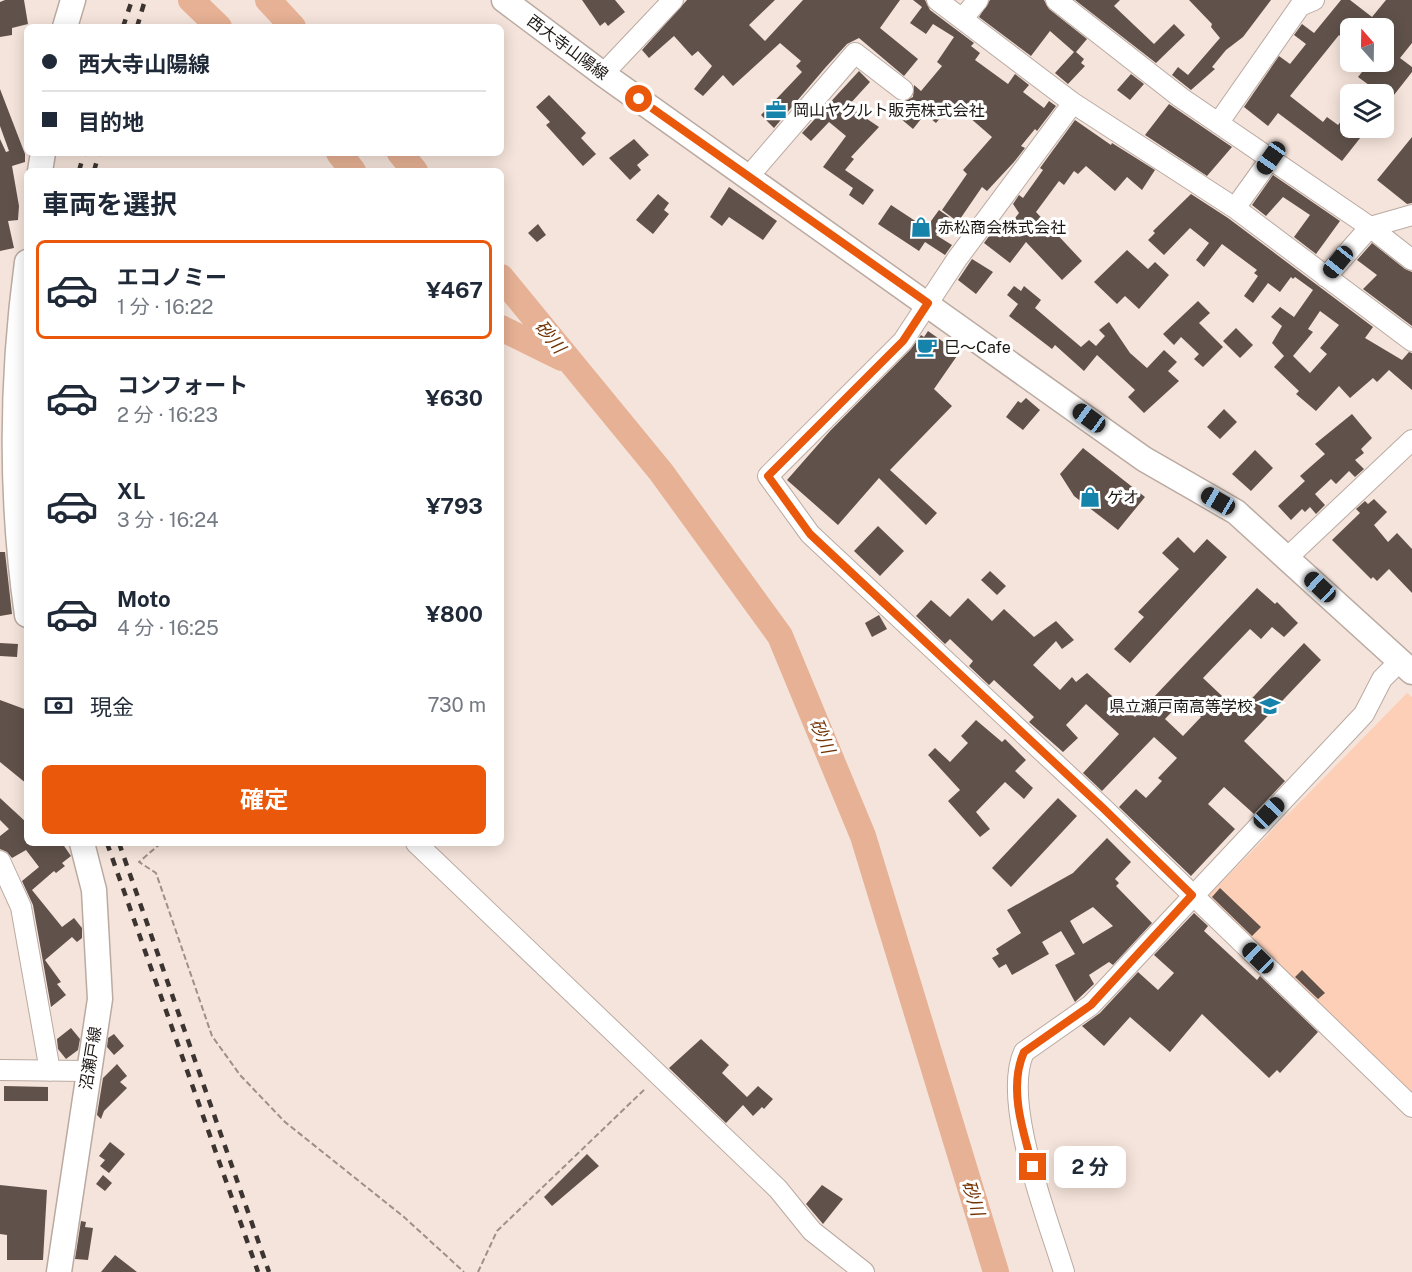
<!DOCTYPE html>
<html lang="ja">
<meta charset="utf-8">
<style>
:root{--surface:#fff;--page:#f2f2f3;--text:#1f2937;--muted:#747a83;--line:#e0e1e3;--accent:#ea580c}
body{margin:0;font-family:"Public Sans","Noto Sans JP",sans-serif;background:var(--page);color:var(--text);height:100vh;display:flex;flex-direction:column;font-size:22px;white-space:nowrap}
*{box-sizing:border-box;margin:0}
p{font-size:20px;color:var(--muted)}
.icon{flex:none;width:33px;height:33px;fill:none;stroke:currentColor;stroke-width:2;stroke-linecap:round;stroke-linejoin:round}
.map{position:relative;flex:1;overflow:hidden}
.sheet{position:absolute;left:24px;top:168px;width:480px;height:678px;display:flex;flex-direction:column;background:var(--surface);border-radius:9px;box-shadow:0 3px 15px #0003}
.sheet>*{flex:none}
.top-card{position:absolute;left:24px;top:24px;width:480px;height:132px;border-radius:9px;box-shadow:0 3px 15px #0003;display:grid;align-content:center;height:132px;padding:0 18px;background:var(--surface)}
.needle{width:39px;rotate:340deg}
.fabs{position:absolute;left:1340px;top:18px;display:grid;gap:12px}
.fabs a{display:grid;place-items:center;width:54px;height:54px;border-radius:9px;background:var(--surface);box-shadow:0 3px 15px #0003;font-size:30px}
.end{position:absolute;width:27px;height:27px;margin:-14px;border:8px solid #ea580c;background:#fff;box-shadow:0 0 0 3px #fff}
.from{border-radius:50%}
.bubble{position:absolute;height:42px;border-radius:9px;background:var(--surface);box-shadow:0 3px 15px #0003;font-size:20px;font-weight:700;line-height:42px;text-align:center}
.car{position:absolute;width:18px;height:36px;margin:-18px -9px;border-radius:8px;box-shadow:0 0 4px 2px #0007;background:linear-gradient(#222 24%,#8ab4d8 0 40%,#222 0 76%,#8ab4d8 0 86%,#222 0)}
.top-card b{display:flex;align-items:center;gap:21px;height:57px;font-size:22px}
.top-card b+b{border-top:2px solid var(--line)}
.top-card i{width:15px;height:15px;background:var(--text)}
ul{padding:0;list-style:none}
li{display:flex;align-items:center;gap:18px;height:99px;margin:0 12px 9px;padding:0 6px;border:3px solid transparent;border-radius:9px}
li div{flex:1}
li b{display:block;font-size:22px}
li em{font-style:normal;font-weight:700}
li.current{border-color:var(--accent)}
li>.icon{width:54px;height:54px;stroke-width:1.5}
h2{padding:0 18px;font-size:27px;line-height:72px}
.pay{display:flex;align-items:center;gap:15px;height:66px;padding:0 18px;font-size:22px}
.pay p{margin-inline-start:auto}
.button{display:flex;gap:12px;margin-top:auto;padding:12px 18px}
.button a{flex:1;height:69px;border-radius:9px;background:var(--accent);color:#fff;font-size:24px;font-weight:700;line-height:69px;text-align:center}
.map>svg:first-child{display:block}
</style>
<div class="map">
<svg width="1412" height="1272" viewBox="0 0 1412 1272">
<rect width="100%" height="100%" fill="#f5e4db"/>
<path fill="#fdcfb7" d="M1407,693L1412,697V1098L1355,1044L1349,1032L1208,896Z"/>
<g fill="none" stroke-linecap="round" stroke-linejoin="round">
<path stroke="#e6b194" stroke-width="26" d="M191,0L219,27
M268,0L293,27
M339,153L353,171
M400,153L415,171
M501,277L661,472L780,636L863,836L996,1272
M501,328L562,358"/>
</g>
<path fill="#60524b" fill-rule="evenodd" d="M5,0H24L28,24L12,28V35L0,37V2Z
M582,0H615L625,12L608,26L605,22L600,26Z
M687,0H775L749,25L765,41L803,0H900L880,28L918,59L904,76L859,38L847,44L825,68L774,128L761,115L802,72L796,66L801,61L780,43L733,86L723,75L703,96L694,89L712,66L698,51L692,56L674,36L649,58L642,50Z
M913,0H925L930,10L974,43L971,46L980,53L975,60L1008,84L1015,74L1029,85L1023,92L1044,108L1049,101L1056,106L1037,131L1035,129L1021,146L1025,148L1014,162L987,191L982,187L958,222L942,210L967,174L963,170L992,137L969,117L967,119L953,103L936,123L925,114L913,129L894,113L903,102L913,97L914,85L921,91L942,66L937,62L954,37L933,24L926,34L910,23L922,7Z
M990,0H1044L1049,9L1087,39L1076,52L1084,59L1081,63L1085,66L1068,84L1055,73L1074,52L1050,31L1031,56L979,17Z
M1075,0H1120L1114,6L1154,44L1174,24L1185,35L1156,63Z
M1189,0H1271L1243,37L1226,50L1212,67L1215,69L1191,90L1172,75L1178,67L1188,75L1220,38L1211,27L1212,24Z
M1341,0H1350L1372,17L1386,0H1412V43L1400,58L1412,67V72L1383,109V94H1362L1369,85L1358,77L1370,62H1383V28H1350V44L1339,35L1290,96L1323,122L1327,117L1338,125L1350,110V128H1368L1342,161L1278,113L1268,126L1244,107L1279,56L1290,64L1306,44L1294,35L1302,24L1314,33Z
M859,71L870,82L848,106L879,127L851,157L854,159L845,170L874,190L863,205L849,195L853,188L823,167L846,136L829,122L811,141L802,133Z
M1131,74L1144,84L1130,100L1117,90Z
M0,89L25,154V162L12,166L19,206L18,220L8,221L14,248L0,251V139L6,152L9,151L0,126Z
M549,95L586,133L581,138L596,154L583,166L546,125L550,122L536,107Z
M1169,104L1232,147L1207,176L1145,135Z
M1075,120L1111,145L1112,143L1155,170L1142,190L1127,177L1115,191L1086,166L1078,174L1074,171L1064,185L1059,181L1036,212L1082,261L1062,280L1026,242L1010,263L984,243L992,232L1000,237L1019,213L1013,204L1019,195L1023,198L1043,170L1040,168Z
M1412,137V203L1407,204L1377,180Z
M634,139L649,155L637,165L641,170L630,180L609,158Z
M1273,175L1340,221L1316,254L1294,237L1310,215L1283,197L1266,216L1252,205Z
M729,187L777,221L763,240L729,217L722,226L710,217Z
M658,194L669,203L664,210L669,214L653,234L636,220Z
M1191,194L1228,218L1373,327L1365,338L1402,360L1409,352L1412,353V390L1389,370L1377,382L1373,378L1350,398L1339,386L1316,411L1296,394L1299,391L1274,367L1284,356L1272,343L1282,326L1271,317L1280,307L1294,317L1313,290L1295,277L1293,279L1291,277L1280,292L1268,283L1253,303L1244,296L1258,276L1254,273L1257,270L1222,244L1204,267L1196,260L1209,243L1190,228L1164,255L1148,240L1155,233L1153,231ZM1320,311L1339,325L1320,348L1327,354L1310,373L1293,356L1313,332L1308,329Z
M891,205L926,228L939,210L949,217L936,235L952,245L945,255L925,242L919,251L878,224Z
M538,224L546,235L537,242L528,233Z
M1372,243L1405,269L1412,272V326L1363,289L1377,275L1357,260Z
M1127,250L1148,269L1155,262L1169,275L1139,309L1125,296L1117,304L1094,282Z
M972,259L993,272L976,294L958,280Z
M1014,286L1021,291L1024,286L1041,300L1035,308L1081,347L1089,340L1096,346L1105,336L1099,330L1109,322L1130,353L1147,368L1164,350L1177,362L1168,371L1179,381L1144,413L1128,397L1135,390L1097,355L1084,371L1055,345L1052,349L1009,316L1018,304L1007,295Z
M1198,301L1210,313L1199,323L1223,347L1203,367L1194,359L1199,354L1181,337L1174,345L1163,334Z
M1236,328L1253,345L1240,358L1223,341Z
M928,331L959,353L934,389L952,406L890,470L937,513L926,525L879,478L838,525L787,480L830,431L911,349L921,335L924,337Z
M1026,398L1040,410L1023,430L1006,417L1018,401L1021,403Z
M1224,409L1237,422L1220,439L1207,427Z
M1352,414L1372,438L1361,449L1364,453L1355,460L1364,469L1355,477L1349,471L1336,484L1331,479L1315,494L1325,505L1316,514L1310,507L1305,512L1302,509L1291,520L1278,506L1305,481L1300,476L1325,454L1315,444Z
M1083,448L1145,497L1118,530L1074,496L1060,474Z
M1255,450L1273,468L1251,491L1232,474Z
M1374,499L1387,512L1374,525L1388,542L1397,533L1412,549V593L1389,569L1377,581L1373,577L1371,579L1332,540L1360,513L1356,509L1365,501L1368,504Z
M878,526L904,551L880,576L854,551Z
M1178,537L1194,553L1207,539L1227,557L1130,663L1114,649L1144,617L1138,612L1179,569L1162,553Z
M0,552H5L12,614L0,616Z
M990,571L1006,586L997,595L981,580Z
M1257,588L1275,604L1277,602L1298,623L1284,637L1272,627L1261,639L1250,629L1203,678L1239,712L1304,643L1321,660L1244,741L1285,781L1254,814L1224,787L1208,804L1235,829L1191,876L1119,807L1136,789L1146,798L1162,781L1158,778L1177,758L1154,737L1102,791L1083,773L1119,734L1086,704L1066,725L1078,738L1063,752L1029,722L1034,717L994,680L989,685L969,666L973,661L950,639L945,644L916,616L931,600L950,617L968,598L992,621L1004,609L1034,637L1056,621L1074,640L1062,649L1056,641L1033,665L1060,690L1072,677L1076,682L1087,673L1135,717ZM1183,700L1201,717L1183,736L1165,719Z
M879,615L887,629L872,637L865,623Z
M0,643L18,644L17,657L0,656Z
M0,700L27,710V784L0,762Z
M976,720L1002,742L1005,739L1026,760L1015,771L1033,788L1024,799L1005,782L976,812L990,829L980,837L948,801L960,790L928,755L935,748L950,762L968,743L961,736Z
M0,798L27,823V843H62L71,856L62,863L65,866L56,873L54,871L32,890L62,927L74,918L82,928V938L77,942L72,937L45,960L61,982L57,984L66,995L51,1007L33,905L22,881L39,867L26,850L12,858L7,852L0,849V836L9,829L0,820Z
M1058,798L1077,816L1011,887L992,868Z
M1107,838L1131,862L1115,879L1119,883L1116,886L1152,923L1113,965L1109,962L1089,975L1094,984L1075,1002L1055,965L1075,954L1061,931L1042,942L1049,954L1012,975L1006,964L999,968L992,958L999,954L996,949L1021,933L1007,910L1073,873ZM1093,907L1113,926L1083,944L1070,921Z
M1220,888L1261,927L1252,936L1212,897Z
M1194,913L1208,926L1204,931L1257,980L1260,976L1318,1032L1280,1073L1277,1070L1269,1078L1202,1014L1170,1052L1130,1017L1104,1046L1082,1026L1100,1013L1138,972L1158,990L1174,973L1154,955Z
M1302,970L1325,993L1318,999L1295,977Z
M71,1028L80,1039L78,1050L66,1059L58,1049L57,1039Z
M114,1034L124,1046L114,1055L107,1047L108,1038Z
M701,1039L729,1065L722,1073L747,1097L758,1086L773,1099L764,1109L762,1107L753,1116L743,1105L726,1123L669,1068Z
M117,1064L127,1076L120,1082L127,1088L104,1111L101,1119L97,1115L103,1078Z
M4,1086L48,1087V1101H4Z
M110,1142L125,1154L109,1173L100,1166L105,1160L99,1156Z
M587,1154L599,1166L552,1206L544,1197Z
M103,1175L112,1183L105,1191L96,1184Z
M0,1185L47,1190L43,1260H7V1235L0,1234Z
M822,1185L843,1199L823,1224L806,1204Z
M81,1221L86,1222L85,1227L93,1228L88,1260L75,1259Z
M115,1255L137,1272H101Z"/>
<g fill="none" stroke-linecap="round" stroke-linejoin="round">
<g stroke="#baaaa1" stroke-width="22">
<path id="minor" d="M937,0L1073,103L1235,208L1412,341
M1056,0L1180,97L1370,227L1412,215
M963,18L978,0
M603,74L673,0
M1073,103L957,259L903,341L768,476L810,534L1104,809L1412,1107
M1219,122L1300,6L1314,0
M749,176L855,53L903,90
M1235,208L1271,158
M1326,277L1370,227L1412,260
M1288,557L1412,440
M416,843L778,1189L812,1231L864,1272
M0,861L21,907L50,1071
M0,1070L88,1071
M1064,1272C1048,1219 1001,1102 1024,1052L1091,1005L1364,714L1382,679L1400,661"/>
</g>
<g stroke="#baaaa1" stroke-width="27">
<path id="major" d="M504,0L603,74L1144,459L1236,512L1412,672
M65,27L73,0
M40,171L43,153
M27,262C11,380 10,497 27,615
M59,1272L100,999L94,890L82,843"/>
</g>
<path stroke="#9c9089" stroke-width="2" stroke-dasharray="6 3" stroke-linecap="butt" d="M161,843L139,862L156,873L212,1036L240,1075L285,1122L404,1217L464,1272
M478,1272L497,1231L646,1088"/>
<use href="#minor" stroke="#fff" stroke-width="20"/>
<use href="#major" stroke="#fff" stroke-width="24"/>
<path stroke="#3b3430" stroke-width="4.5" stroke-dasharray="8 8" stroke-linecap="butt" d="M123,27L132,0
M137,27L145,0
M79,171L84,153
M94,171L99,153
M107,843L258,1272
M119,843L269,1272"/>
</g>
<g fill="none" stroke-linecap="round" stroke-linejoin="round">
<path stroke="#ea580c" stroke-width="8" d="M639,99L928,303L903,341L768,476L810,534L1104,809L1192,895L1091,1005L1024,1052C1008,1087 1023,1132 1033,1167"/>
</g>
<defs>
<g id="office-bare" transform="scale(1.62)"><path d="M-6-3h4V-5.5h4V-3h4V5H-6ZM-1-4.5V-3h2v-1.5ZM-6 0V1H6V0Z" fill="#1683ab" stroke="#fff" stroke-width="2.5" paint-order="stroke"/></g>
<g id="shop-bare" transform="scale(1.62)"><path d="M-5-2.5h2.3a2.7 3.5 0 0 1 5.4 0H5L5.5 6h-11ZM-1.5-2.5h3a1.5 2.3 0 0 0-3 0Z" fill="#1683ab" stroke="#fff" stroke-width="2.5" paint-order="stroke"/></g>
<g id="cafe-bare" transform="scale(1.62)"><path d="M-5.5-4.5H6V0H3Q3 3.5 0 3.5H-2.5Q-5.5 3.5-5.5 0ZM3-3.2v2h1.7v-2ZM-6 4.5H4V6H-6Z" fill="#1683ab" stroke="#fff" stroke-width="2.5" paint-order="stroke"/></g>
<g id="school-bare" transform="scale(1.62)"><path d="M0-5L7-2L0 1L-7-2ZM-4 1L0 2.5L4 1V4Q0 6-4 4Z" fill="#1683ab" stroke="#fff" stroke-width="2.5" paint-order="stroke"/></g>
</defs>
<g fill-rule="evenodd">
<use href="#office-bare" x="776" y="110"/>
<use href="#shop-bare" x="921" y="227"/>
<use href="#cafe-bare" x="927" y="347"/>
<use href="#shop-bare" x="1090" y="497"/>
<use href="#school-bare" x="1270" y="706"/>
</g>
<g text-anchor="middle" stroke-width="6" stroke-linejoin="round" paint-order="stroke">
<g font-size="16" fill="#1d1714" stroke="#fff">
<text transform="translate(568 47) rotate(37)" y="6">西大寺山陽線</text>
<text transform="translate(90 1058) rotate(-81)" y="6">沼瀬戸線</text>
</g>
<g font-size="16" fill="#1d1714" stroke="#fff" text-anchor="start">
<text x="793" y="116">岡山ヤクルト販売株式会社</text>
<text x="938" y="233">赤松商会株式会社</text>
<text x="944" y="353">巳～Cafe</text>
<text x="1107" y="503">ゲオ</text>
<text x="1253" y="712" text-anchor="end">県立瀬戸南高等学校</text>
</g>
<g font-size="18" font-style="italic" fill="#733405" stroke="#fff">
<text transform="translate(550 337) rotate(51)" y="6">砂川</text>
<text transform="translate(822 736) rotate(67)" y="6">砂川</text>
<text transform="translate(973 1198) rotate(73)" y="6">砂川</text>
</g>
</g>
</svg>
<div class="fabs">
<a><svg class="needle" viewBox="-14 -14 28 28"><path d="M0-13l5 13h-10z" fill="#e53935"/><path d="M0 13l5-13h-10z" fill="#747a83"/></svg></a>
<a><svg class="icon" aria-label="layers" viewBox="0 0 24 24"><path d="M12 4l9 5-9 5-9-5zM3 14l9 5 9-5"/></svg></a>
</div>
<i class="end from" style="left:639px;top:99px"></i>
<i class="end" style="left:1033px;top:1167px"></i>
<div class="bubble" style="left:1054px;top:1146px;width:72px">2 分</div>
<i class="car" style="left:1271px;top:158px;rotate:215deg"></i>
<i class="car" style="left:1338px;top:262px;rotate:219deg"></i>
<i class="car" style="left:1089px;top:418px;rotate:306deg"></i>
<i class="car" style="left:1218px;top:501px;rotate:300deg"></i>
<i class="car" style="left:1320px;top:587px;rotate:313deg"></i>
<i class="car" style="left:1269px;top:813px;rotate:44deg"></i>
<i class="car" style="left:1258px;top:958px;rotate:314deg"></i>
<div class="top-card">
<b><i class="from"></i>西大寺山陽線</b>
<b><i></i>目的地</b>
</div>
<section class="sheet">
<h2>車両を選択</h2>
<ul>
<li class="current"><svg class="icon" aria-label="car" viewBox="0 0 24 24"><path d="M5 17H2v-5l4-1 3-4h7l3 4 3 1v5h-3M9 17h6M6 11h13"/><circle cx="7" cy="17" r="2"/><circle cx="17" cy="17" r="2"/></svg><div><b>エコノミー</b><p>1 分 · 16:22</p></div><em>¥467</em></li>
<li><svg class="icon" aria-label="car" viewBox="0 0 24 24"><path d="M5 17H2v-5l4-1 3-4h7l3 4 3 1v5h-3M9 17h6M6 11h13"/><circle cx="7" cy="17" r="2"/><circle cx="17" cy="17" r="2"/></svg><div><b>コンフォート</b><p>2 分 · 16:23</p></div><em>¥630</em></li>
<li><svg class="icon" aria-label="car" viewBox="0 0 24 24"><path d="M5 17H2v-5l4-1 3-4h7l3 4 3 1v5h-3M9 17h6M6 11h13"/><circle cx="7" cy="17" r="2"/><circle cx="17" cy="17" r="2"/></svg><div><b>XL</b><p>3 分 · 16:24</p></div><em>¥793</em></li>
<li><svg class="icon" aria-label="car" viewBox="0 0 24 24"><path d="M5 17H2v-5l4-1 3-4h7l3 4 3 1v5h-3M9 17h6M6 11h13"/><circle cx="7" cy="17" r="2"/><circle cx="17" cy="17" r="2"/></svg><div><b>Moto</b><p>4 分 · 16:25</p></div><em>¥800</em></li>
</ul>
<div class="pay"><svg class="icon" aria-label="cash" viewBox="0 0 24 24"><path d="M3 7h18v10H3z"/><circle cx="12" cy="12" r="2"/></svg>現金<p>730 m</p></div>
<div class="button"><a>確定</a></div>
</section>
</div>
